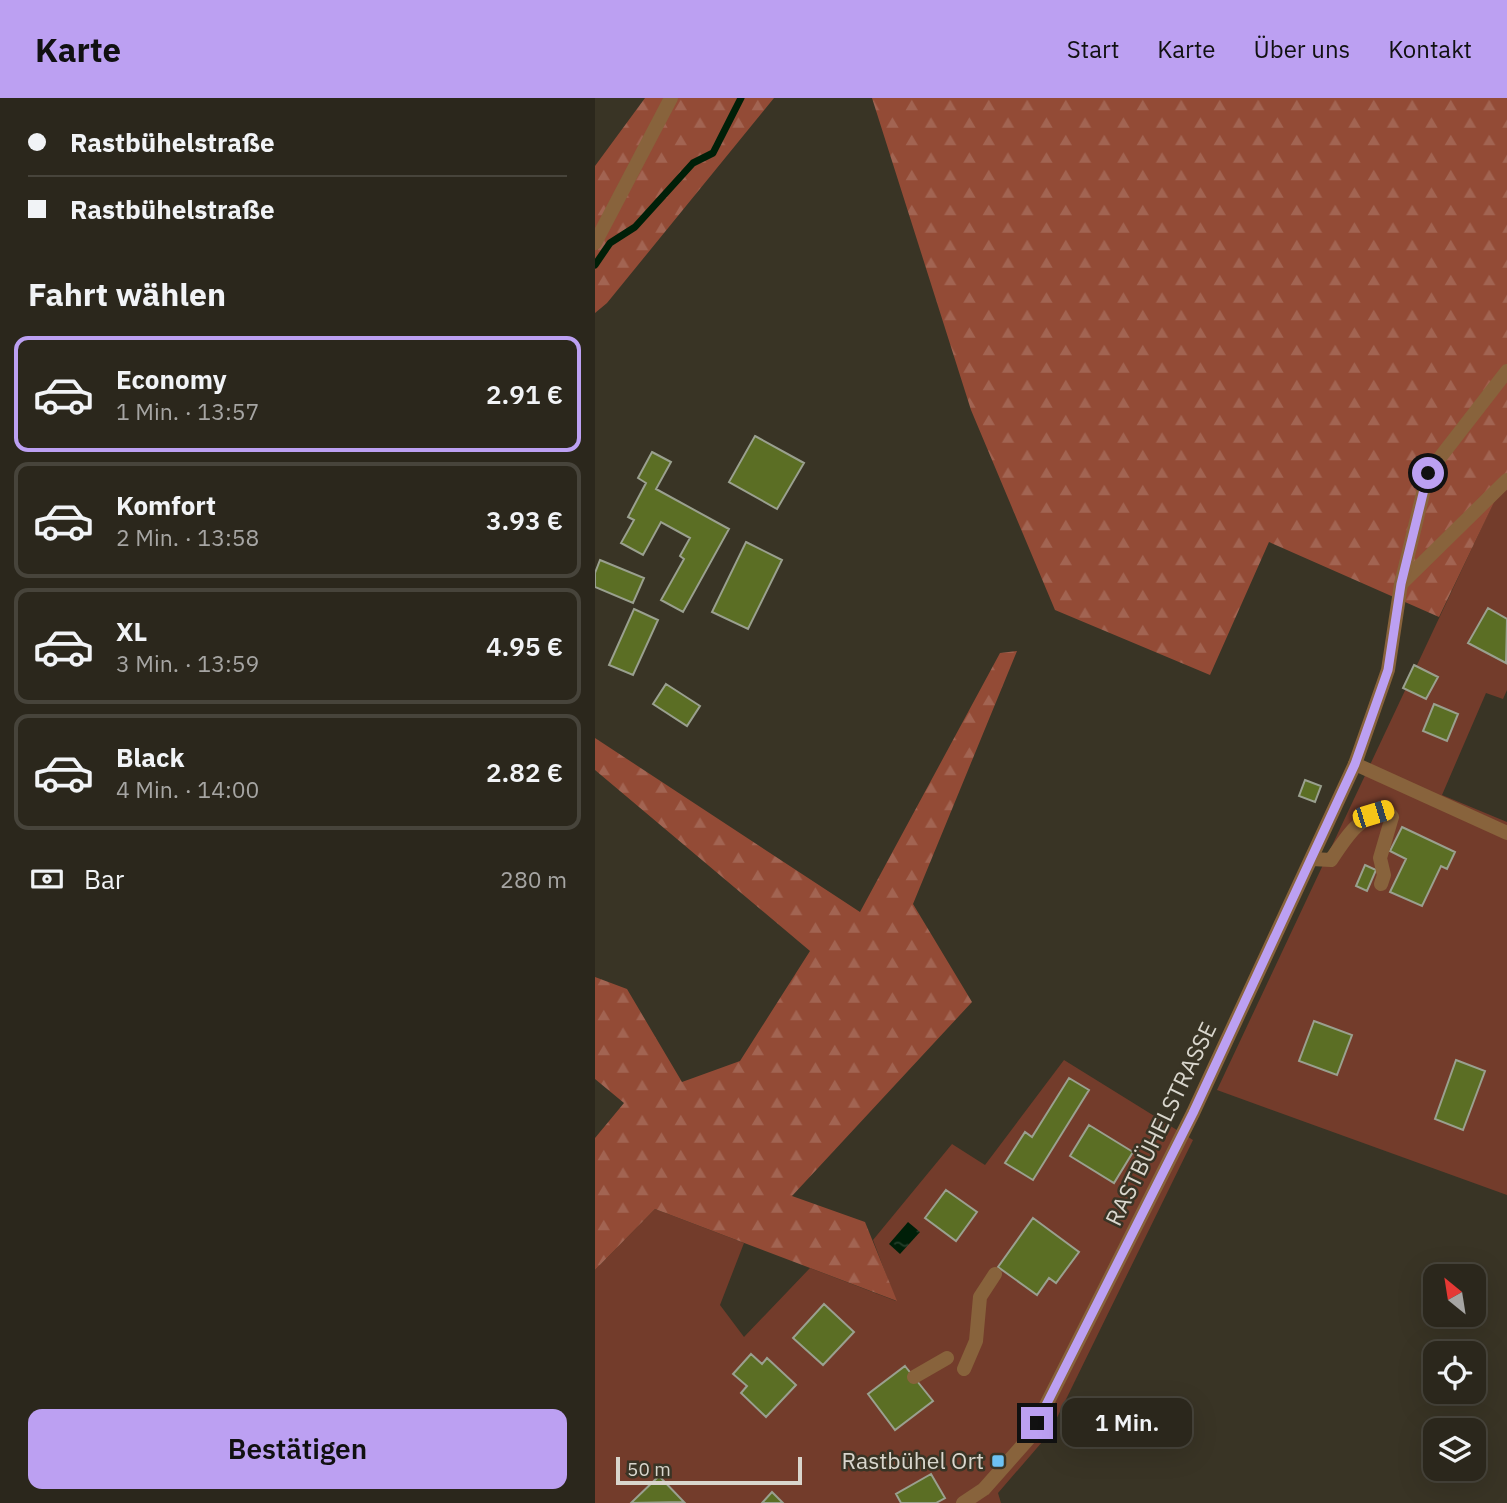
<!DOCTYPE html>
<html lang="de">
<meta charset="utf-8">
<style>
:root{--surface:#2b271c;--page:#373329;--text:#f1f3f6;--muted:#a6a5a3;--line:#47443b;--accent:#bca0f2}
body{margin:0;font-family:"IBM Plex Sans",sans-serif;background:var(--page);color:var(--text);height:100vh;display:flex;flex-direction:column;font-size:26px;white-space:nowrap}
*{box-sizing:border-box;margin:0}
p{font-size:23px;color:var(--muted)}
.icon{flex:none;width:38px;height:38px;fill:none;stroke:currentColor;stroke-width:2;stroke-linecap:round;stroke-linejoin:round}
.map{position:relative;flex:1;overflow:hidden}
.side{display:flex;flex-direction:column;background:var(--surface);width:595px}
.side>*{flex:none}
.banner{display:grid;align-content:center;height:154px;padding:0 28px;background:var(--surface)}
.needle{width:46px;rotate:330deg}
.controls{position:absolute;left:828px;top:1166px;display:grid;gap:14px}
.controls a{display:grid;place-items:center;width:63px;height:63px;border-radius:14px;background:var(--surface);box-shadow:0 7px 28px #0002,0 0 0 2px var(--line);font-size:35px}
.scale{position:absolute;left:21px;bottom:18px;width:186px;box-sizing:border-box;padding-left:7px;border:4px solid #d9d6cd;border-top:0;font-size:19px;line-height:24px;white-space:nowrap;color:#d9d6cd;-webkit-text-stroke:5px #393425;paint-order:stroke}
.end{position:absolute;width:32px;height:32px;margin:-16px;border:9px solid #bca0f2;background:#111;box-shadow:0 0 0 4px #111}
.from{border-radius:50%}
.bubble{position:absolute;height:49px;border-radius:14px;background:var(--surface);box-shadow:0 7px 28px #0002,0 0 0 2px var(--line);font-size:23px;font-weight:600;line-height:49px;text-align:center}
.car{position:absolute;width:21px;height:42px;margin:-21px -10px;border-radius:9px;box-shadow:0 0 5px 2px #0007;background:linear-gradient(#f5c518 24%,#345 0 40%,#f5c518 0 76%,#345 0 86%,#f5c518 0)}
.banner b{display:flex;align-items:center;gap:24px;height:66px;font-size:26px}
.banner b+b{border-top:2px solid var(--line)}
.banner i{width:18px;height:18px;background:var(--text)}
ul{padding:0;list-style:none}
li{display:flex;align-items:center;gap:21px;height:116px;margin:0 14px 10px;padding:0 14px;border:4px solid var(--line);border-radius:14px}
li div{flex:1}
li b{display:block;font-size:26px}
li em{font-style:normal;font-weight:600}
li.selected{border-color:var(--accent)}
li>.icon{width:63px;height:63px;stroke-width:1.5}
h2{padding:0 28px;font-size:32px;line-height:84px}
.pay{display:flex;align-items:center;gap:18px;height:77px;padding:0 28px;font-size:26px}
.pay p{margin-inline-start:auto}
.primary-button{display:flex;gap:14px;margin-top:auto;padding:14px 28px}
.primary-button a{flex:1;height:80px;border-radius:14px;background:var(--accent);color:#111;font-size:28px;font-weight:600;line-height:80px;text-align:center}
header{display:flex;align-items:center;gap:42px;box-sizing:border-box;height:98px;padding:0 35px;background:var(--accent);color:#111}
header strong{font-size:33px}
nav{display:flex;gap:38px;margin-inline-start:auto;font-size:24px}
main{display:flex;flex:1;min-height:0}
.map>svg:first-child{display:block}
</style>
<header>
<strong>Karte</strong>
<nav><a>Start</a><a>Karte</a><a>Über uns</a><a>Kontakt</a></nav>
</header>
<main>
<section class="side">
<div class="banner">
<b><i class="from"></i>Rastbühelstraße</b>
<b><i></i>Rastbühelstraße</b>
</div>
<h2>Fahrt wählen</h2>
<ul>
<li class="selected"><svg class="icon" aria-label="car" viewBox="0 0 24 24"><path d="M5 17H2v-5l4-1 3-4h7l3 4 3 1v5h-3M9 17h6M6 11h13"/><circle cx="7" cy="17" r="2"/><circle cx="17" cy="17" r="2"/></svg><div><b>Economy</b><p>1 Min. · 13:57</p></div><em>2.91 €</em></li>
<li><svg class="icon" aria-label="car" viewBox="0 0 24 24"><path d="M5 17H2v-5l4-1 3-4h7l3 4 3 1v5h-3M9 17h6M6 11h13"/><circle cx="7" cy="17" r="2"/><circle cx="17" cy="17" r="2"/></svg><div><b>Komfort</b><p>2 Min. · 13:58</p></div><em>3.93 €</em></li>
<li><svg class="icon" aria-label="car" viewBox="0 0 24 24"><path d="M5 17H2v-5l4-1 3-4h7l3 4 3 1v5h-3M9 17h6M6 11h13"/><circle cx="7" cy="17" r="2"/><circle cx="17" cy="17" r="2"/></svg><div><b>XL</b><p>3 Min. · 13:59</p></div><em>4.95 €</em></li>
<li><svg class="icon" aria-label="car" viewBox="0 0 24 24"><path d="M5 17H2v-5l4-1 3-4h7l3 4 3 1v5h-3M9 17h6M6 11h13"/><circle cx="7" cy="17" r="2"/><circle cx="17" cy="17" r="2"/></svg><div><b>Black</b><p>4 Min. · 14:00</p></div><em>2.82 €</em></li>
</ul>
<div class="pay"><svg class="icon" aria-label="cash" viewBox="0 0 24 24"><path d="M3 7h18v10H3z"/><circle cx="12" cy="12" r="2"/></svg>Bar<p>280 m</p></div>
<div class="primary-button"><a>Bestätigen</a></div>
</section>
<div class="map">
<svg width="912" height="1405" viewBox="0 0 912 1405">
<defs>
<pattern id="forest-firs" width="22" height="20" patternUnits="userSpaceOnUse" patternTransform="scale(1.75)"><rect width="22" height="20" fill="#934b36"/><path d="M5 1l3.5 6h-7zM16 11l3.5 6h-7z" fill="#a26452"/></pattern>
<pattern id="water-ripples" width="26" height="14" patternUnits="userSpaceOnUse" patternTransform="scale(1.75)"><rect width="26" height="14" fill="#001f08"/><path d="M2 4q2-2 4 0t4 0M15 11q2-2 4 0t4 0" fill="none" stroke="#253f2b"/></pattern>
</defs>
<rect width="100%" height="100%" fill="#393425"/>
<path fill="#733c2b" d="M912,389V592L908,601L891,595L847,697L912,724V1097L622,992L902,397Z
M469,962L598,1042L454,1336L403,1395L406,1405H0V1172L60,1111L149,1145L125,1207L149,1239L215,1170L301,1203L278,1142L357,1046L390,1067Z"/>
<path fill="url(#forest-firs)" d="M50,0H179L12,205L0,215V68Z
M277,0H912V389L902,398L844,519L674,444L615,577L460,512L376,312Z
M422,553L318,806L377,904L197,1098L270,1124L302,1203L60,1111L0,1172V1040L29,1005L0,981V879L32,891L87,984L145,963L215,853L0,672V640L265,814L405,555Z"/>
<path fill="url(#water-ripples)" d="M313,1124L325,1134L305,1156L294,1146Z"/>
<g fill="none" stroke-linecap="round" stroke-linejoin="round">
<path stroke="#001f08" stroke-width="7" d="M0,167L15,145L40,129L98,65L118,55L146,0"/>
</g>
<path fill="#5b6e24" stroke="#9aa08f" stroke-width="2" d="M160,338L209,365L182,411L134,384Z
M57,354L76,364L61,391L134,431L88,514L66,502L89,461L85,458L95,440L66,424L48,457L26,445L39,422L33,419L51,385L43,380Z
M151,444L187,462L153,531L117,514Z
M5,462L49,480L38,505L0,489V475Z
M893,510L912,521L911,565L873,545Z
M39,511L63,522L38,577L14,567Z
M819,567L843,579L831,601L808,590Z
M71,586L105,608L92,628L58,606Z
M839,606L863,616L852,643L828,633Z
M710,682L726,688L720,704L704,698Z
M807,729L860,754L852,771L846,768L827,808L795,794L811,761L795,753Z
M770,767L781,772L772,793L761,788Z
M719,923L757,937L742,977L704,963Z
M861,962L890,973L868,1032L840,1021Z
M474,980L494,992L438,1082L410,1065L430,1034L437,1039Z
M494,1027L538,1054L519,1085L475,1058Z
M351,1092L382,1114L361,1143L330,1120Z
M438,1120L484,1154L461,1185L454,1180L442,1197L403,1169Z
M229,1206L259,1234L228,1267L198,1240Z
M156,1256L167,1266L172,1260L201,1287L171,1319L146,1295L152,1288L138,1276Z
M310,1268L338,1303L300,1332L273,1296Z
M336,1376L350,1400L341,1405H306L301,1396Z
M64,1378L89,1404L36,1405Z
M177,1394L188,1405H167Z"/>
<g fill="none" stroke-linecap="round" stroke-linejoin="round">
<path stroke="#88633c" stroke-width="14" d="M806,486L912,382
M760,666L912,735
M717,761L736,762C752,738 763,720 791,711L797,719L785,760L789,777L786,786
M369,1271L381,1243L385,1199L400,1176
M319,1279L352,1260"/>
<path stroke="#88633c" stroke-width="14" d="M0,145L76,0
M368,1405L389,1391L435,1339L598,1015L760,666L793,572L806,486L833,375L912,273"/>
</g>
<g fill="none" stroke-linecap="round" stroke-linejoin="round">
<path stroke="#bca0f2" stroke-width="9" d="M442,1325L598,1015L760,666L793,572L806,486L833,375"/>
</g>
<rect fill="#6dc2f3" stroke="#393425" stroke-width="2.5" x="396" y="1356" width="14" height="14" rx="3.5"/>
<g text-anchor="middle" stroke-width="5" stroke-linejoin="round" paint-order="stroke">
<g font-size="23" fill="#d9d6cd" stroke="#393425">
<text transform="translate(566 1026) rotate(-64)" y="8">RASTBÜHELSTRASSE</text>
</g>
<g font-size="23" fill="#d9d6cd" stroke="#393425" text-anchor="end">
<text x="389" y="1371">Rastbühel Ort</text>
</g>
</g>
</svg>
<div class="controls">
<a><svg class="needle" viewBox="-14 -14 28 28"><path d="M0-13l5 13h-10z" fill="#e53935"/><path d="M0 13l5-13h-10z" fill="#a6a5a3"/></svg></a>
<a><svg class="icon" aria-label="locate" viewBox="0 0 24 24"><circle cx="12" cy="12" r="6"/><path d="M12 2v4M12 18v4M2 12h4M18 12h4"/></svg></a>
<a><svg class="icon" aria-label="layers" viewBox="0 0 24 24"><path d="M12 4l9 5-9 5-9-5zM3 14l9 5 9-5"/></svg></a>
</div>
<div class="scale">50 m</div>
<i class="end from" style="left:833px;top:375px"></i>
<i class="end" style="left:442px;top:1325px"></i>
<div class="bubble" style="left:467px;top:1300px;width:130px">1 Min.</div>
<i class="car" style="left:778px;top:716px;rotate:73deg"></i>
</div>
</main>
